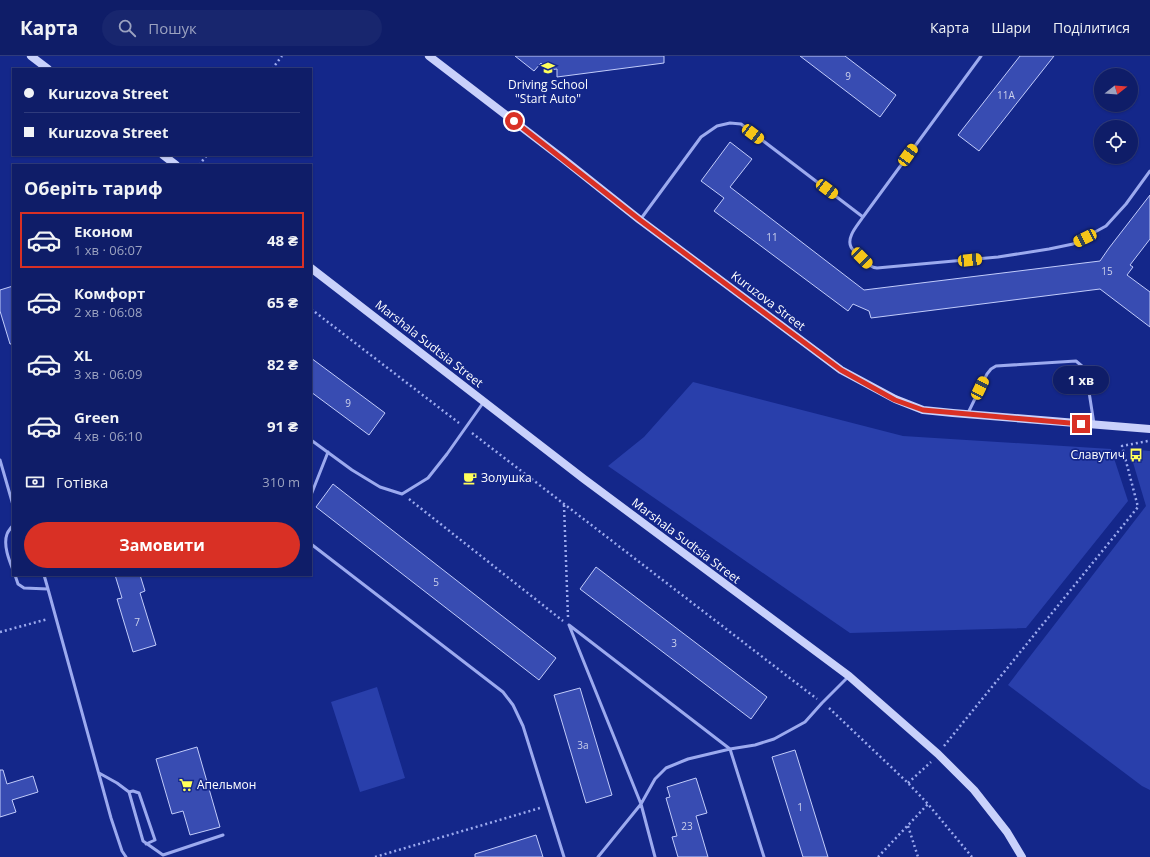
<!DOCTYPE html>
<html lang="uk">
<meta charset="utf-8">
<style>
:root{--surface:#0f1d68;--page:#18266e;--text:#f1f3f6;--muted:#9ba2c0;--line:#2f3b7c;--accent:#d93025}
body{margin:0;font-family:"Open Sans",sans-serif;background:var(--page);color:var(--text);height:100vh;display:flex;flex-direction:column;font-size:15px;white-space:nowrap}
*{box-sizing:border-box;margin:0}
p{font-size:13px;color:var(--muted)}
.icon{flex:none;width:22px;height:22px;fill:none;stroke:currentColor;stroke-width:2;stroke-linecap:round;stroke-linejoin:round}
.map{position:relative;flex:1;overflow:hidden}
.details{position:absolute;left:12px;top:108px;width:300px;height:412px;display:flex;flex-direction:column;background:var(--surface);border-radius:0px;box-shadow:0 1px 3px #0004,0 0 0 1px var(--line)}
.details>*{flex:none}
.top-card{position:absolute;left:12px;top:12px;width:300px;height:88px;border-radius:0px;box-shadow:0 1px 3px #0004,0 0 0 1px var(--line);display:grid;align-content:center;height:88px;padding:0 12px;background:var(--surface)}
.needle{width:26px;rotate:73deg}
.buttons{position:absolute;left:1094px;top:12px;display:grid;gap:8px}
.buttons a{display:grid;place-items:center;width:44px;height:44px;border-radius:50%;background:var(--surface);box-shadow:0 1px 3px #0004,0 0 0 1px var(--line);font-size:20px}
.end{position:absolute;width:18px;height:18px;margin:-9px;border:5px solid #d93025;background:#fff;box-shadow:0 0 0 2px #fff}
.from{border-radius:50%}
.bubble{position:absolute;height:28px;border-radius:14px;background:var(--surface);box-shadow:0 1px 3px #0004,0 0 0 1px var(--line);font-size:13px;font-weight:700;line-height:28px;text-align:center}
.car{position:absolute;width:12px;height:24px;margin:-12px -6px;border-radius:5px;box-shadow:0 0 3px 1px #0007;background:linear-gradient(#f5c518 24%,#345 0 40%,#f5c518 0 76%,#345 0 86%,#f5c518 0)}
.top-card b{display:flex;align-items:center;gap:14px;height:38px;font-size:15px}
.top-card b+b{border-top:1px solid var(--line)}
.top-card i{width:10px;height:10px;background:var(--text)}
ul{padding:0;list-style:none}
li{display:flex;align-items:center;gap:12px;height:56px;margin:0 8px 6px;padding:0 4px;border:2px solid transparent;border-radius:0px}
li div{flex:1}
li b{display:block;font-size:15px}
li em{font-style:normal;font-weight:700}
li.on{border-color:var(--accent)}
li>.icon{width:36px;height:36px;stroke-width:1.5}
h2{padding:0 12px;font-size:18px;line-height:48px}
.pay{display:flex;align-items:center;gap:10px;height:44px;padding:0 12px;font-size:15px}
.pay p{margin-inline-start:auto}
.cta{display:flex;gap:8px;margin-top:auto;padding:8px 12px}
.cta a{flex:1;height:46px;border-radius:24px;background:var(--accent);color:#fff;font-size:16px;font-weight:700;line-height:46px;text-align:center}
header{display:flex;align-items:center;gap:24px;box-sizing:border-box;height:56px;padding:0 20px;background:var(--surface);border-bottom:1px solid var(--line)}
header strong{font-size:19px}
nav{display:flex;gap:22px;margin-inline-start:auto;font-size:14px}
.search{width:280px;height:36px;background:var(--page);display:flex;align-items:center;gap:10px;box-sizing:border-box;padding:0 14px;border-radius:22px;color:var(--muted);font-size:15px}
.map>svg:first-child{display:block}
</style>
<header>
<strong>Карта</strong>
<div class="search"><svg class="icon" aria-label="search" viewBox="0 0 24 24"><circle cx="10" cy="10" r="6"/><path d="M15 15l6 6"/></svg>Пошук</div>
<nav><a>Карта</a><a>Шари</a><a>Поділитися</a></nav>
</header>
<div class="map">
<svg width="1150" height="801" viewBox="0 0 1150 801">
<rect width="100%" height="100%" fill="#14278a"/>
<path fill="#293fab" d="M693,326L903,380L1111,393L1128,445L1026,572L850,577L608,410L644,381Z
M1129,393L1150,395V734L1142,730L1008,629L1146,450Z
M377,631L405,722L360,736L331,646Z"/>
<path fill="#384cb2" stroke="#c2ccfb" d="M515,0H664V7L557,21V13L548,14L541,7L534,15Z
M800,0H845L896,39L880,61Z
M1020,0H1054L979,95L958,79Z
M730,86L752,103L730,131L864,234L1100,205L1109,192L1150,139V183L1130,209L1133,211L1127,219L1150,236V271L1100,233L871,262L869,255L853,248L848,255L714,155L724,142L701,125Z
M13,230V288H10L0,255V234Z
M311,302L385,357L369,379L311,336Z
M333,428L556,602L539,624L316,451Z
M596,511L767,641L751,663L580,533Z
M115,519H140L145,535L140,537L156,589L133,596L117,543L122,542Z
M580,632L612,739L586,747L554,639Z
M197,691L220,771L190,779L183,755L172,758L156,703Z
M795,694L828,801H803L772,701Z
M0,714H3L7,728L33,720L38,736L12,744L16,756L0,761Z
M696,722L707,757L696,760L708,801H678L672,781L677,780L666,742L670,741L667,731Z
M536,779L543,801H475V798Z"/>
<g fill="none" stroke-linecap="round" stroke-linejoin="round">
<path stroke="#9caaef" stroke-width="2.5" stroke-dasharray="2 3" stroke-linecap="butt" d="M272,13L282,0
M199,109L207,99
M311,253L459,367
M472,377L817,643
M409,443L563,565
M564,449L568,561
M0,576L48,563
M829,652L908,727L928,748L972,801
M944,690L1138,451L1122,390L1148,385
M908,727L931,706
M908,770L918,801
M375,801L540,752
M878,801L928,748"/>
<path stroke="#9caaef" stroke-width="3" d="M863,161L981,0
M640,164L701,81L717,70L730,67L741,68L863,161C858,169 846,181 851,191C853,195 859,199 862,202C867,207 870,211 877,212L998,201L1049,193L1073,188L1106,170L1126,148L1150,115
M968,357L987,318L991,313L996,310L1076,305L1083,311L1087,323L1094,368
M311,384L352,414L380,431L402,438L428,422L447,398L483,347
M0,404L13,449
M311,439L328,396
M13,469C11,472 8,475 7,478C3,489 9,504 13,514
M311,488L503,636L513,649L523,670L564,801
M15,519L18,528L24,532L48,533L44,519
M48,533L111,762L122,795L126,801
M99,717L117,727L129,736L143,785L163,799L223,779
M129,736L133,735L139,737L155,784L146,788
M598,801L641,748L569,569L730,693L764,801
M655,801L641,748L655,723L666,712L688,703L730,693L755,689L774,683L805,666L822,647L849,620"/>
<path stroke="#c9d1fb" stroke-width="8" d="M31,0L48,13
M429,0L562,102L640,164L841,314L895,343L923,354L953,357L1150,373
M163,99L176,109
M311,212L584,423L849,620L938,698L974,734L1007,776L1022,801"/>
</g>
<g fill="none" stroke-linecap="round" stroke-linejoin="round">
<path stroke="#d93025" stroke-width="5" d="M514,65L640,164L841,314L895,344L923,354L1081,368"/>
</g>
<defs>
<g id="school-bare" transform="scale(1.08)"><path d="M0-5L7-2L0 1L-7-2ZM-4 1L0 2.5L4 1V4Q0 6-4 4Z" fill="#fffe5a" stroke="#14278a" stroke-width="2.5" paint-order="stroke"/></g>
<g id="bus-bare" transform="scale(1.08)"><path d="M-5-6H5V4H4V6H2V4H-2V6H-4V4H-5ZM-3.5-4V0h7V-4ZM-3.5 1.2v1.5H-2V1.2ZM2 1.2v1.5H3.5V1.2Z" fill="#fffe5a" stroke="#14278a" stroke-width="2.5" paint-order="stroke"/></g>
<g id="cafe-bare" transform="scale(1.08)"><path d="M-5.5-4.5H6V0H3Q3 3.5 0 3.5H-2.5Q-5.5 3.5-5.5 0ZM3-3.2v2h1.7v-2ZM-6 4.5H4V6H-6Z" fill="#fffe5a" stroke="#14278a" stroke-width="2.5" paint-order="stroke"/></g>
<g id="supermarket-bare" transform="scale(1.08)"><path d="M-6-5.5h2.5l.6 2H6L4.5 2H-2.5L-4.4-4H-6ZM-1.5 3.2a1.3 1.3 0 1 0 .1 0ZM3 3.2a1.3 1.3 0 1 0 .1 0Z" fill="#fffe5a" stroke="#14278a" stroke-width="2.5" paint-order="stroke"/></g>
</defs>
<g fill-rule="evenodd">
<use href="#school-bare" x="548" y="12"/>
<use href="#bus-bare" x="1136" y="399"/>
<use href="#cafe-bare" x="470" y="422"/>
<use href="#supermarket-bare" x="186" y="729"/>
</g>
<g text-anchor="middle" stroke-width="3.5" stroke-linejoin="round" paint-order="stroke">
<g font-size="10" fill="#cdd2ec">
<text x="848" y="24">9</text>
<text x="1006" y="43">11А</text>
<text x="772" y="185">11</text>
<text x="1107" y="219">15</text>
<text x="348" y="351">9</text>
<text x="436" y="530">5</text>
<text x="137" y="570">7</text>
<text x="674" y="591">3</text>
<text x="583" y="693">3а</text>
<text x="800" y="755">1</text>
<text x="687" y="774">23</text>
</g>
<g font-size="12" fill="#fff" stroke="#14278a" text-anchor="start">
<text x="548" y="33" text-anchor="middle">Driving School<tspan x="548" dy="14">"Start Auto"</tspan></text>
<text x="1125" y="403" text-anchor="end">Славутич</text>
<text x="481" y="426">Золушка</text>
<text x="197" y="733">Апельмон</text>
</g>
<g font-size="12" fill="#fff" stroke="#14278a">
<text transform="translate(768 245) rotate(37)" y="4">Kuruzova Street</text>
<text transform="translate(429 288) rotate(38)" y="4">Marshala Sudtsia Street</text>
<text transform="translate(686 485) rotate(37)" y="4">Marshala Sudtsia Street</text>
</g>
</g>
</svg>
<div class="buttons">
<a><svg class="needle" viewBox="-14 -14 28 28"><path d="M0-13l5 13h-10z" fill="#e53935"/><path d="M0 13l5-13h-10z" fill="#9ba2c0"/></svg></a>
<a><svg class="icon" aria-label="locate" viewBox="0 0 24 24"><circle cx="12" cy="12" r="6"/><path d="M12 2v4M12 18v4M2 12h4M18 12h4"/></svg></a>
</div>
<i class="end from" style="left:514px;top:65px"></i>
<i class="end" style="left:1081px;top:368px"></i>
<div class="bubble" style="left:1053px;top:310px;width:56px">1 хв</div>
<i class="car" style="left:753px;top:78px;rotate:127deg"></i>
<i class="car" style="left:908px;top:99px;rotate:36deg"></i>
<i class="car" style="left:827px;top:133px;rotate:127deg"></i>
<i class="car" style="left:1085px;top:182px;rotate:244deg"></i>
<i class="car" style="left:862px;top:202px;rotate:135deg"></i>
<i class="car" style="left:970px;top:204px;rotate:84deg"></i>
<i class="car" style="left:980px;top:332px;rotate:26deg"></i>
<div class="top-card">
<b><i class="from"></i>Kuruzova Street</b>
<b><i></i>Kuruzova Street</b>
</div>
<section class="details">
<h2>Оберіть тариф</h2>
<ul>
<li class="on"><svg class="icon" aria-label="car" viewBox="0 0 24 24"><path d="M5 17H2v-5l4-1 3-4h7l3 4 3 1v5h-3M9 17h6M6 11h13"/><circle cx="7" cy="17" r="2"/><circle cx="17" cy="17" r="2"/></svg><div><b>Економ</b><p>1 хв · 06:07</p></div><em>48 ₴</em></li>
<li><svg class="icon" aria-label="car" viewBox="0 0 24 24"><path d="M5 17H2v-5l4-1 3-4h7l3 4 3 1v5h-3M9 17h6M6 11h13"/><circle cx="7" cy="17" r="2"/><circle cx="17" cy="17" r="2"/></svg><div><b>Комфорт</b><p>2 хв · 06:08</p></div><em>65 ₴</em></li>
<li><svg class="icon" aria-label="car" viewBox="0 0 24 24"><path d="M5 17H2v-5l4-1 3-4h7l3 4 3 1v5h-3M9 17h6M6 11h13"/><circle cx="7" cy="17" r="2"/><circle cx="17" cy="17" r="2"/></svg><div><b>XL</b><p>3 хв · 06:09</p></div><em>82 ₴</em></li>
<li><svg class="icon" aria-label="car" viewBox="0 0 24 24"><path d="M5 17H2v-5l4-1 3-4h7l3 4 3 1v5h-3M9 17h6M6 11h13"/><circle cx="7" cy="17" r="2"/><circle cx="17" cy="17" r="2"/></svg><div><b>Green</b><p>4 хв · 06:10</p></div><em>91 ₴</em></li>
</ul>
<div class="pay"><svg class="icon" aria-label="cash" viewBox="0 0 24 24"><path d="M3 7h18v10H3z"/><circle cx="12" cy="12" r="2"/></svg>Готівка<p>310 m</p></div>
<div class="cta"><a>Замовити</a></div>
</section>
</div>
